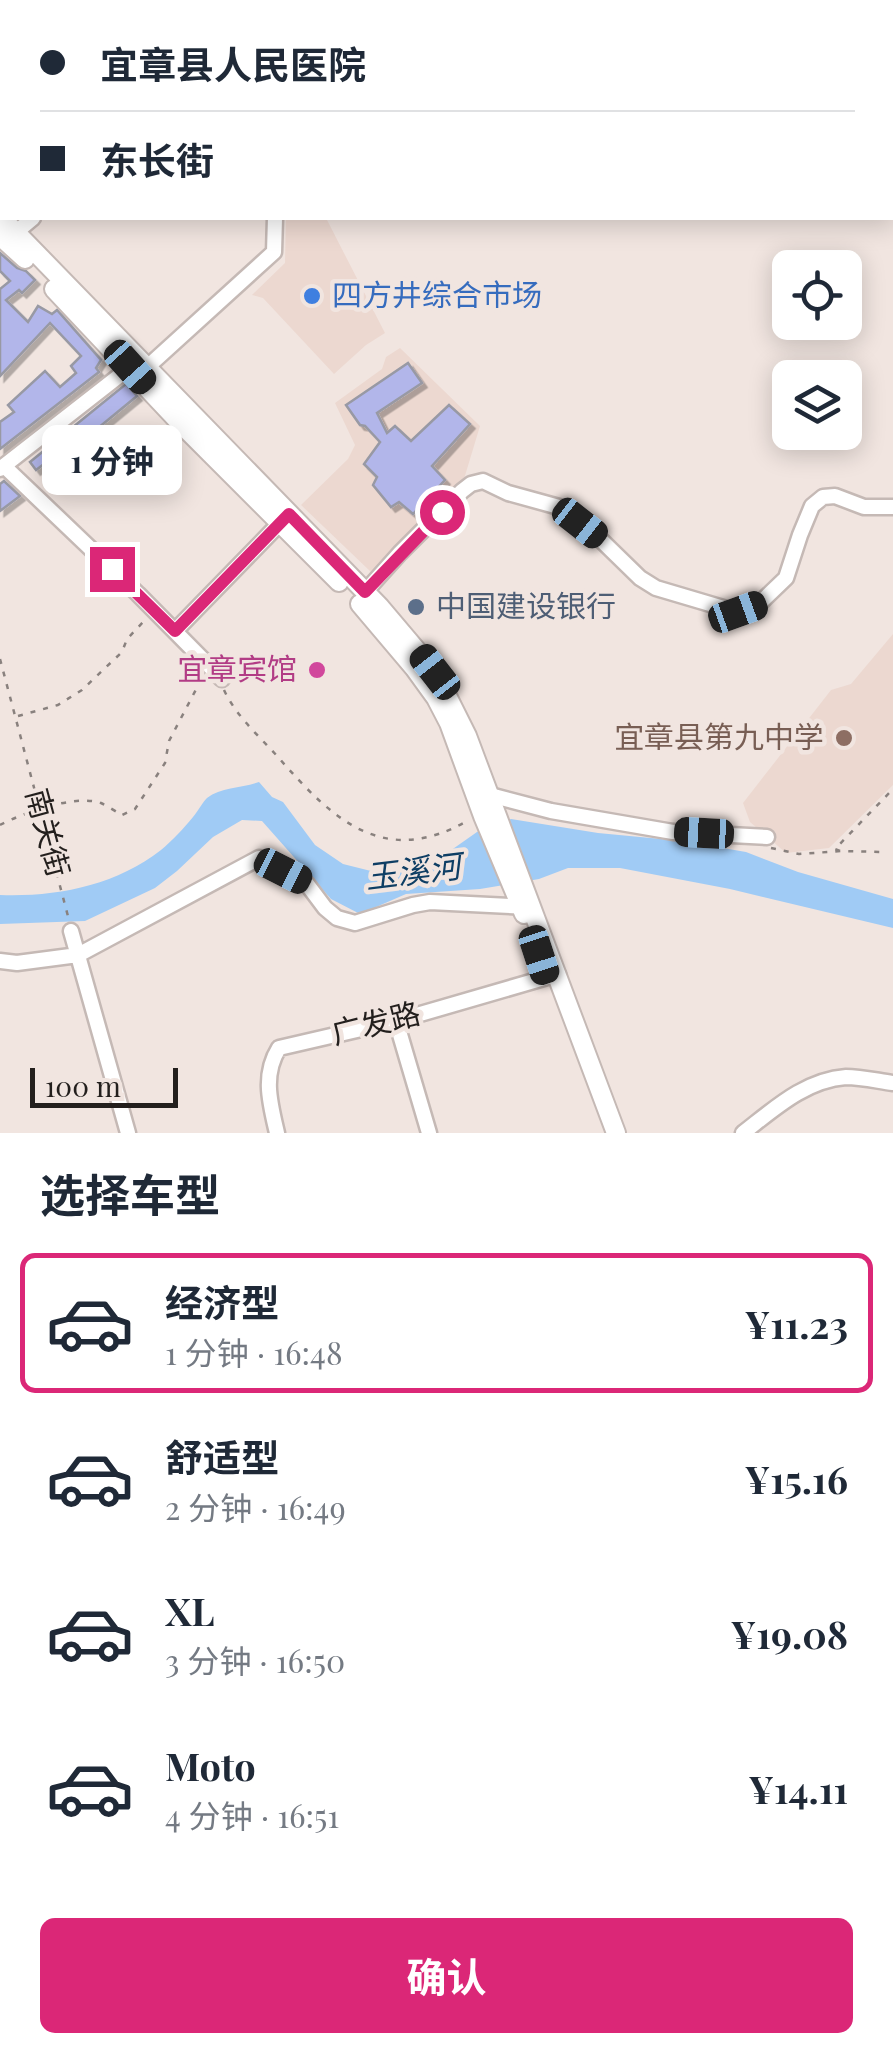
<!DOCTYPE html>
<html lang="zh">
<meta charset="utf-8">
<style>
:root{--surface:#fff;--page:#f6f6f7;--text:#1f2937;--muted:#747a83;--line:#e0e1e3;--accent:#db2777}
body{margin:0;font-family:"Playfair Display","Noto Sans SC",serif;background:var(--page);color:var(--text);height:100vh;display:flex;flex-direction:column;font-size:38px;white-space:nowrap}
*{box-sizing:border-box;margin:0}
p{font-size:32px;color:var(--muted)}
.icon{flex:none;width:55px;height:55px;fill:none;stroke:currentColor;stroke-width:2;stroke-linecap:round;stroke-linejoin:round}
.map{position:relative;height:1133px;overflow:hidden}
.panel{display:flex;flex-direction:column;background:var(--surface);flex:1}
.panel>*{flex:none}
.hud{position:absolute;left:0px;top:0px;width:895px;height:220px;box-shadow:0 5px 25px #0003;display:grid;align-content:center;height:220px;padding:0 40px;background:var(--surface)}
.buttons{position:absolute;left:772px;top:250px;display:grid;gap:20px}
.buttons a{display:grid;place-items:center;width:90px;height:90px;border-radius:15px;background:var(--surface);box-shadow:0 5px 25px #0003;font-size:50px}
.scale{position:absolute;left:30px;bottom:25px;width:148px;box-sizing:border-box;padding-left:10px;border:5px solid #231f1d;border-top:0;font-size:28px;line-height:35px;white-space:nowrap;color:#231f1d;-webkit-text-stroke:8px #f1e5e0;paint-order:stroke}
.end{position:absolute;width:45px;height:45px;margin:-22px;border:12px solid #db2777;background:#fff;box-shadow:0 0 0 5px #fff}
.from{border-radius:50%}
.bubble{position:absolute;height:70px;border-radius:15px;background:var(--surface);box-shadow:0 5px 25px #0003;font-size:32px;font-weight:700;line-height:70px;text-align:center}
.car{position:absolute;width:30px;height:60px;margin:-30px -15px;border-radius:12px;box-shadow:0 0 8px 2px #0007;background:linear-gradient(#222 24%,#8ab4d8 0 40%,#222 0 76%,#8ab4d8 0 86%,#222 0)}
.hud b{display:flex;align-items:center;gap:35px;height:95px;font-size:38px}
.hud b+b{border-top:2px solid var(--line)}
.hud i{width:25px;height:25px;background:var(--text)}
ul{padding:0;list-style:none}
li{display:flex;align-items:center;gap:30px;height:140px;margin:0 20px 15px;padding:0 20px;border:5px solid transparent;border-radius:15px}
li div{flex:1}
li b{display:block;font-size:38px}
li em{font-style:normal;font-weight:700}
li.active{border-color:var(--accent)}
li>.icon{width:90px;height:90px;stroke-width:1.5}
h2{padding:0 40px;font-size:45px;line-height:120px}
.action{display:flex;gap:20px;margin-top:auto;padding:20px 40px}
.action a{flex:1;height:115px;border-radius:15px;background:var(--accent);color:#fff;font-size:40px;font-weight:700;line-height:115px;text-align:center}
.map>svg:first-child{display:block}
</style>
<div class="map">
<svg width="893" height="1133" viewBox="0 0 893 1133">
<defs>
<filter id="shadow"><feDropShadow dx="4.5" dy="4.5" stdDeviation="0" flood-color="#0004"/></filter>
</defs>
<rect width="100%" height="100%" fill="#f1e5e0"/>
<path fill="#ecd8d0" d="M286,218H326L385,333L366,345L334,374L263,298L252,295L285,263Z
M400,348L480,426L464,479L371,572L301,505L348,459L355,445L335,403L382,369L386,357Z
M893,634V785L829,848L786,853L750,822L743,803L831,690L851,684Z"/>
<path fill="#a0cbf5" d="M259,782L272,797L283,802L315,845L343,864L383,874L430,865L477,832L511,819L598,833L682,841L746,852L798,872L893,899V928L730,889L620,868H568L539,879L480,889L406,894L360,914L331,899L262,821L242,820L213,837L177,871L155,888L85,921L0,924V895C56,897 115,886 161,850C172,841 184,828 193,817C198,811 202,803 207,798C221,787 243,788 259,782Z"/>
<path fill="#b2b6ea" stroke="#9899a4" stroke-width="2.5" filter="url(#shadow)" d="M0,253L17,268L26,271L35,280L22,293L19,290L6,300L28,322L38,306L52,314L57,310L101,360L96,368L99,372L0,449V422L14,412L8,405L45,371L60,387L76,373L71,366L81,356L50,323L0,376V289L10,281L0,271Z
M408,363L422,383L377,413L387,433L395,426L411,441L449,405L470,424L432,466L445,480L413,514L399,502L391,507L373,485L377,477L364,464L380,442L365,426L360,425L346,405Z
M126,384L137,396L75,447L72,443L36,470L30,462Z
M4,481L20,496L0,511V484Z"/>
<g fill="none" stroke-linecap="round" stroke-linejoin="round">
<g stroke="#c5b9b5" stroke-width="19">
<path id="minor" d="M283,2V0
M15,233L33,218
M154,361L274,252L275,218
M4,466L138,594L222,679
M0,469L133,365
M365,592L400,553L462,491L471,484L483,481L508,493L559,507L600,539L640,578L656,588L737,612L760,603L786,578L800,535L812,506L823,497L835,496L864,507H893
M175,631L285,518
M490,795L551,811L673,832L767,837
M71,931L128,1133
M0,961L17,963L78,955L259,858L307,884L325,908L337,918L355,923L413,905L430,902L528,907
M396,1021L429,1133
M277,1133C270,1103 262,1075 279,1048L396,1021L558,974
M743,1133C774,1109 805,1080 846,1077C861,1077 878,1081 893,1083"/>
</g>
<g stroke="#c5b9b5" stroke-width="22">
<path id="major" d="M0,216L380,607L435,672L467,736L616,1133
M0,236L25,259
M54,289L182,425L339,582
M360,604L415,669L436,698L449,723L483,816L524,914"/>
</g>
<g stroke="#c5b9b5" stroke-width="25">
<path id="highway" d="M114,2L120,0
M0,56L2,55"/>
</g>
<path stroke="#89817e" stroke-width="2.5" stroke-dasharray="5 8" stroke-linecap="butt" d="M0,659L69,920
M224,690C236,716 259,736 278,757C333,820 384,869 469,820
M18,716L58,705L82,690L122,652L127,639L146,619
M0,825C23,813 75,794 101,803C108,806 116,812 122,815L135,809L165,763L169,741L202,678
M771,848L799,854L842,851L881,852
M840,851L835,849L893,789"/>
<use href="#minor" stroke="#fff" stroke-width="14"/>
<use href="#major" stroke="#fff" stroke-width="18"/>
<use href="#highway" stroke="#fff" stroke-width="20"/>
</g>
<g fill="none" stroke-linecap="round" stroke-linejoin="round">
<path stroke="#db2777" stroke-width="12" d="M112,569L175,631L289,514L365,592L442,512"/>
</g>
<circle fill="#3f7fe0" stroke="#f1e5e0" stroke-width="4" cx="312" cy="296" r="10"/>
<circle fill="#5c6f8a" stroke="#f1e5e0" stroke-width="4" cx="416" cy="607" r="10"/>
<circle fill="#d1479c" stroke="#f1e5e0" stroke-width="4" cx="317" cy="670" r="10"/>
<circle fill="#8d6e63" stroke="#f1e5e0" stroke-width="4" cx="844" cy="738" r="10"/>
<g text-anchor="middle" stroke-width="9" stroke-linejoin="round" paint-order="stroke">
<g font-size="30" fill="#366cbe" stroke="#f1e5e0" text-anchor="start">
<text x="332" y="306">四方井综合市场</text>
</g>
<g font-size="30" fill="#4e5e75" stroke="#f1e5e0" text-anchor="start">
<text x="436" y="617">中国建设银行</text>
</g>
<g font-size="30" fill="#b23c85" stroke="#f1e5e0" text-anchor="end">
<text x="297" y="680">宜章宾馆</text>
</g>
<g font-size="30" fill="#785e54" stroke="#f1e5e0" text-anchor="end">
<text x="824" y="748">宜章县第九中学</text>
</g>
<g font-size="30" fill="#231f1d" stroke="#f1e5e0">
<text transform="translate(47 833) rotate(75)" y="10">南关街</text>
<text transform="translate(376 1024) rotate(-14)" y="10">广发路</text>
</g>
<g font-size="32" font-style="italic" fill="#0e3e64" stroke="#f1e5e0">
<text transform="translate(413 872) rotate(-7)" y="11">玉溪河</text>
</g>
</g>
</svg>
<div class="buttons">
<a><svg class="icon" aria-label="locate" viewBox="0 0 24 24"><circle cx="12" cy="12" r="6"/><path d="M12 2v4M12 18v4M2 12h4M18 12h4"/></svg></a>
<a><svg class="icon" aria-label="layers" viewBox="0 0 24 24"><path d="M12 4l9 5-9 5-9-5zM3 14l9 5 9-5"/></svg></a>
</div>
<div class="scale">100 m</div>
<i class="end from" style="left:442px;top:512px"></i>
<i class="end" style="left:112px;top:569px"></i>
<div class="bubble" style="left:42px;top:425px;width:140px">1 分钟</div>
<i class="car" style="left:130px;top:367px;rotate:138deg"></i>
<i class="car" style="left:580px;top:523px;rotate:128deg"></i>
<i class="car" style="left:738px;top:612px;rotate:70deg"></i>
<i class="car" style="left:435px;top:672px;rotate:322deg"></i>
<i class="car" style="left:704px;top:833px;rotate:273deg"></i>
<i class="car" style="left:283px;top:871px;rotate:117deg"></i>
<i class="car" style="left:539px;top:955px;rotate:162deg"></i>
<div class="hud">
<b><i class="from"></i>宜章县人民医院</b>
<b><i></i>东长街</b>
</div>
</div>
<section class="panel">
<h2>选择车型</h2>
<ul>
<li class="active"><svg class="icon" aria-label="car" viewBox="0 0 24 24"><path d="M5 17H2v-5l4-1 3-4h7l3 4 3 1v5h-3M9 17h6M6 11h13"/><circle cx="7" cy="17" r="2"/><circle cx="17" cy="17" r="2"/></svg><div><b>经济型</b><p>1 分钟 · 16:48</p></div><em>¥11.23</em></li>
<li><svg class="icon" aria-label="car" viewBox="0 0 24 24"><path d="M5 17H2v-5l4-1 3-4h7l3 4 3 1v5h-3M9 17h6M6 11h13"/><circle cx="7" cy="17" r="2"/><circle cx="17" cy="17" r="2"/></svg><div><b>舒适型</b><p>2 分钟 · 16:49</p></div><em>¥15.16</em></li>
<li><svg class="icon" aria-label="car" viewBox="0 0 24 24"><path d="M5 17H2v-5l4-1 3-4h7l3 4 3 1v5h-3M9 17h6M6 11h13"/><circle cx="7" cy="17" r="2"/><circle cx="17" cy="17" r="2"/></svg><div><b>XL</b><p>3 分钟 · 16:50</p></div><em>¥19.08</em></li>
<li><svg class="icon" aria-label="car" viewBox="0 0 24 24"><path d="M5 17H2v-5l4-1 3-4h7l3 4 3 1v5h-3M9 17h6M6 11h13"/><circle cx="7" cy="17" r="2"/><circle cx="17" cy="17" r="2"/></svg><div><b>Moto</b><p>4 分钟 · 16:51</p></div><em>¥14.11</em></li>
</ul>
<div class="action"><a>确认</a></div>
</section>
